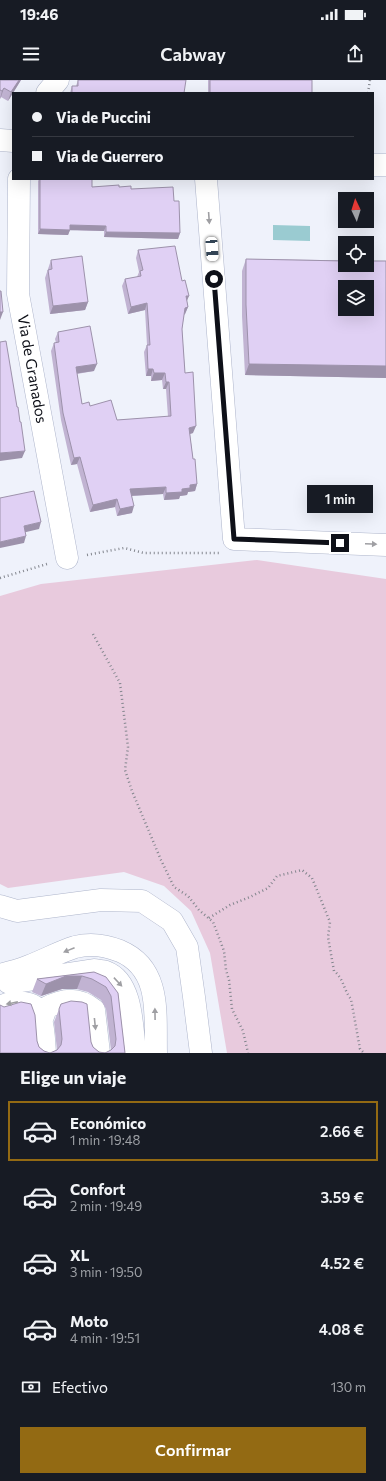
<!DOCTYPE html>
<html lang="es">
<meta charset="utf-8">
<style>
:root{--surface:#171b24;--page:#242831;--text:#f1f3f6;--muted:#9ea1a6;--line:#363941;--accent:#936a13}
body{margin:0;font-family:Commissioner,sans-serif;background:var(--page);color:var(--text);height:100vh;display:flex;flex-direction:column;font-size:15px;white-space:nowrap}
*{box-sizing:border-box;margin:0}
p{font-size:13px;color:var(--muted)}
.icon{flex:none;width:22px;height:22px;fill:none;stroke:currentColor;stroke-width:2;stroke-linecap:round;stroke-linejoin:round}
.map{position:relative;height:973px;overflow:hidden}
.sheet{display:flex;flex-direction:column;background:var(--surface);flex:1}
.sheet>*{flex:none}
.top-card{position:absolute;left:12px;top:12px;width:362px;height:88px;border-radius:0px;box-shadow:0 4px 16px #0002;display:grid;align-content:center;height:88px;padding:0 20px;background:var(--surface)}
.needle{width:26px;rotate:356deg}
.fabs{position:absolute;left:338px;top:112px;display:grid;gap:8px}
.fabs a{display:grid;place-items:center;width:36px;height:36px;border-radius:0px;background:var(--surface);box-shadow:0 4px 16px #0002;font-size:20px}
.end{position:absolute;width:18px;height:18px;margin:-9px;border:5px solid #0e1018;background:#fff;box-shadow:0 0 0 2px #fff}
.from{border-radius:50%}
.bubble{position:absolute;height:28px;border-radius:0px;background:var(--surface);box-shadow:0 4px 16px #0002;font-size:13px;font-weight:600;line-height:28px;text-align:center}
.car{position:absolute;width:12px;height:24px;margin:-12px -6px;border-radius:5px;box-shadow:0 0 3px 1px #0007;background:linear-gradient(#fff 24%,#345 0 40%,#fff 0 76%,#345 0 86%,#fff 0)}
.top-card b{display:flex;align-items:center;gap:14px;height:38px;font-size:15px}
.top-card b+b{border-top:1px solid var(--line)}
.top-card i{width:10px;height:10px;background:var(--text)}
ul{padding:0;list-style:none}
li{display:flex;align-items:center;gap:12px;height:60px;margin:0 8px 6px;padding:0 12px;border:2px solid transparent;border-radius:0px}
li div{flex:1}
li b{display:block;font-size:15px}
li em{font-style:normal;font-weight:600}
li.current{border-color:var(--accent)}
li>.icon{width:36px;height:36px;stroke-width:1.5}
h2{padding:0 20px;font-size:18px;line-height:48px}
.pay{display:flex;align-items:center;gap:10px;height:44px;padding:0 20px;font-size:15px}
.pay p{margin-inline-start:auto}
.primary-button{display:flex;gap:8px;margin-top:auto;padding:8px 20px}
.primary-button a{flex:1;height:46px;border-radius:0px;background:var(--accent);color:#fff;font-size:16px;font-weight:600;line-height:46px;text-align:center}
.status{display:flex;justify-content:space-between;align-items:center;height:28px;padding:0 20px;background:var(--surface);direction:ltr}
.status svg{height:11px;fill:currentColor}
header{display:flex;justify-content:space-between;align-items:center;height:52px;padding:0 20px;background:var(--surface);font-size:18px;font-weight:600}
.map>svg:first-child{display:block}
</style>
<div class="status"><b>19:46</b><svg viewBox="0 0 49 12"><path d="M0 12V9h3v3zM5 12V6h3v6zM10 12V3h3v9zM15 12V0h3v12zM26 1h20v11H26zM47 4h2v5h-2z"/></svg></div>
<header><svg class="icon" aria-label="menu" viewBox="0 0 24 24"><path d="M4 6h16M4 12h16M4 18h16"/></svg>Cabway<svg class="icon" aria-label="share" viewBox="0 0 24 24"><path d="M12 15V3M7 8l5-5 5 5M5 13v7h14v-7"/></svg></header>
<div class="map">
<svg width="386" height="973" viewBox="0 0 386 973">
<rect width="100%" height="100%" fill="#eff2fb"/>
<path fill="#e8cadd" d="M257,480L386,499V973H227L210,873L191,831L164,806L124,792L8,808L0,804V516L41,504Z"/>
<path fill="#9acbd1" d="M273,145L310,146V161L273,160Z"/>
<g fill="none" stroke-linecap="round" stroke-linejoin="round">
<g stroke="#aeb5cb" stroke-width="23">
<path id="minor" d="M47,13L58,0
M0,60L13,61
M373,85H386
M19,99L18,214L67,478
M206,99L234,459L386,465
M0,826L17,831L101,820L142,821L172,841L187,867L194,917L201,973
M0,895C10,892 20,890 29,886C45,880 59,872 75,867C90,863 105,865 120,871C162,889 155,935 156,973
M9,903L94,890C98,891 102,891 106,892C133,902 132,949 135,973
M0,927C8,923 16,921 24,923C29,924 35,925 37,930C44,942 44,960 45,973
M41,942L46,928C63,919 78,917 94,930L99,973"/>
</g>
<path stroke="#83868e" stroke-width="2.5" stroke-dasharray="1 3" stroke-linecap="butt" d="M368,13L370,0
M87,475L124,468L144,473H219
M0,498L47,484
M93,554L120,603L128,667L125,690L132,711L161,780L174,807L188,816L199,830L213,842L224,871L226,890L229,900L232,929L243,951L248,973
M209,838L230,825L250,817L268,808L277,796L302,790L312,798L330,842L328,857L334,891C344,899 343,909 351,919L360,969L364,973"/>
<use href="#minor" stroke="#fff" stroke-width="22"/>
</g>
<path fill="#c1b3d2" d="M0,0H21L8,21L1,17L0,19Z
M78,0L184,13H70L72,6H76Z
M208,0H312V13H208Z
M39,99H92V107H119L131,109L174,121L180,153L178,159L104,157V151L70,150L68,155L38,154V101Z
M138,170L182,201L187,222L188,227L185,234L184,235L182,249L185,293L193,353L190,354L193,379L197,404L195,411L188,412L187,415L180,416L179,419L164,420L163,414L132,416V433L117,436L115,427L90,432L77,384L71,385L61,340L51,271L54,263H56L55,259L58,252L94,291L77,294L82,324L90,326L117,340L168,337L166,309H163L162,300L151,301V296H146L144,272L147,265L145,230L128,234L122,206L125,199L137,197L139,192L136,178Z
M246,179L386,181V298L245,295L242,236V191Z
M51,180L88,222L85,230L50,234L45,198Z
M94,892L118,913L125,973H0L37,961L39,967L44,971L50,973L57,970L54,942L61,924L91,962L93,967L99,972L105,973L111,970L106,929L101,920L88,912L77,909H62L41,916L32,912L37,899Z"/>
<path fill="#9d92ab" d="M19,0H21L8,21L11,12Z
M4,8L1,17L0,19L2,11Z
M70,145L106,146L104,151L68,150Z
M40,149L70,150L68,155L38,154Z
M106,152L180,153L178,159L104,157Z
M186,216H189L186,223Z
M88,222L85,230L50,234L53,226Z
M147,223L145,230L128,234L131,227Z
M188,227L185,234L182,235L185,228Z
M0,232H3L0,240Z
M97,284L94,291L73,294L76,287Z
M249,284L386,286V298L245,295Z
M148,289H153L151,296H146Z
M154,293H165L162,300L151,301Z
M166,302H169L166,309H163Z
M196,346L193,353L186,355L189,348Z
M25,371L22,378L0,381V373Z
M80,377L77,384L71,385L74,378Z
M197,404L195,411L188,412L187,415L180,416L179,419L164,420L166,413L182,409L190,405Z
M166,407L163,414L128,416L130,409Z
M117,419L115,427L90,432L93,425Z
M134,426L132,433L117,436L120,429Z
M41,442L39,449L22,453L24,446Z
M26,456L24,463L0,468V462Z
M66,896H82L77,909H62L41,916L46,904Z"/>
<path fill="#e0d0f4" stroke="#9d92ab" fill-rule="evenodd" d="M0,0H19L11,12L4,8L2,11L0,10Z
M78,0H186L184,13H72V6H78Z
M210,0H312V13H210Z
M40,99H92V107L119,105V107L131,106V109L173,107L174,121H179L180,153L106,152V146L70,145V150L40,149Z
M175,166L182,201L185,200L189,216H186L188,227L185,228L182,249L185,293L193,292L196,346L189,348L193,379H195L197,404L190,405V408L182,409V412L166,413V407L130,409L134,426L120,429L117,419L93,425L80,377L74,378L63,333L54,263L59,262L58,252L90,246L97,284L76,287L82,324L89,322L90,326L111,320L117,340L171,336L169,302H166L165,293H154L153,289H148L147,265H150L147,223L131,227L125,199L141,196L140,191L143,190L138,170Z
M82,176L88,222L53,226L48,190L52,189L51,180Z
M246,179L345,181V185H367V181H386V286L249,284L246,225ZM345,207H367V229H345Z
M0,211H1L3,232H0Z
M6,261L17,327H18L20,342H21L25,371L0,373V262Z
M34,411L41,442L24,446L26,456L0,462V418Z
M94,892L106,897L118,913L125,973H0V925L4,927L21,922L31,924L35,935L37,961L39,967L44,971L50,973L57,970L61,965L62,959L59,929L61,924L71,921L82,922L87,924L91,962L93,967L99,972L105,973L111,970L115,966L116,959L111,916L106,907L92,899L82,896H66L46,904L37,899Z"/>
<defs><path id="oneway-solid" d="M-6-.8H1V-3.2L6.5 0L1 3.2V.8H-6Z"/></defs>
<g fill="#9f9fa3">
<use href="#oneway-solid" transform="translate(209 138) rotate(86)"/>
<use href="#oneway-solid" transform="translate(371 464) rotate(2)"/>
<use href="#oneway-solid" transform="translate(69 870) rotate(158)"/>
<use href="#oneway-solid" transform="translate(118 902) rotate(47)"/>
<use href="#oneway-solid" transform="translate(12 923) rotate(169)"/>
<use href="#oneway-solid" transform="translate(155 934) rotate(-91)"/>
<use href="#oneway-solid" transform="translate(95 944) rotate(84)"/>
</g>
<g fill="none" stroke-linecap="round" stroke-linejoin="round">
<path stroke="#0e1018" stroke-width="5" d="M214,199L234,459L340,463"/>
</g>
<g text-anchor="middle" stroke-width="4" stroke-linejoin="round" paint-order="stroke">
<g font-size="15" fill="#0e1018" stroke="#fff">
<text transform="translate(32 289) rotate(80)" y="5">Via de Granados</text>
</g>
</g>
</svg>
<div class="fabs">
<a><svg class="needle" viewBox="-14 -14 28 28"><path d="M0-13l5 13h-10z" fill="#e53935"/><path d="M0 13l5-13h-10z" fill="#9ea1a6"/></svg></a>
<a><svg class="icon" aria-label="locate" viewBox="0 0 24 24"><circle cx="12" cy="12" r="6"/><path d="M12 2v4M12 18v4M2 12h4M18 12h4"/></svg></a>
<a><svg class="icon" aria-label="layers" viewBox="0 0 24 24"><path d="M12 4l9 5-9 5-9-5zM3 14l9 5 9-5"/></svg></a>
</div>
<i class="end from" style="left:214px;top:199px"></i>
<i class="end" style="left:340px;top:463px"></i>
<div class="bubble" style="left:307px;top:405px;width:66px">1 min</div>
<i class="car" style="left:212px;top:169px;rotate:176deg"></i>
<div class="top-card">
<b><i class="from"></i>Via de Puccini</b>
<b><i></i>Via de Guerrero</b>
</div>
</div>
<section class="sheet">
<h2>Elige un viaje</h2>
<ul>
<li class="current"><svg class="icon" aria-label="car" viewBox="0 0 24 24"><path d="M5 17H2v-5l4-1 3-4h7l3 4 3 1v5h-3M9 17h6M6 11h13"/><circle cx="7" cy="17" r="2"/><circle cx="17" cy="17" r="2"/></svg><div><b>Económico</b><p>1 min · 19:48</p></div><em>2.66 €</em></li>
<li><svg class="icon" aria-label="car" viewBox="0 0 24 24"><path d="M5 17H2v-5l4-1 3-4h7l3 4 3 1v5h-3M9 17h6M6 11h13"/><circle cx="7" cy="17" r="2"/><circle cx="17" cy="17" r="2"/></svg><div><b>Confort</b><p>2 min · 19:49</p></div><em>3.59 €</em></li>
<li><svg class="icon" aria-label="car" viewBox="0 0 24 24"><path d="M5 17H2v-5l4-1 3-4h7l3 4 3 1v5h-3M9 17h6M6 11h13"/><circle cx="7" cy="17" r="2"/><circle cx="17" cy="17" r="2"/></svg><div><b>XL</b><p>3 min · 19:50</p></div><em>4.52 €</em></li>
<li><svg class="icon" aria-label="car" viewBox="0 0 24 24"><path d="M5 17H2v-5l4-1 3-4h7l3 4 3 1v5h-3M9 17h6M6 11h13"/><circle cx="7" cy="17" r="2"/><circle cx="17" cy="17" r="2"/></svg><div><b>Moto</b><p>4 min · 19:51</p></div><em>4.08 €</em></li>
</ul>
<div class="pay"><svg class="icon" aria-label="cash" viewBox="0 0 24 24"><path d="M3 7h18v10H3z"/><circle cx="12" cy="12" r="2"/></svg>Efectivo<p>130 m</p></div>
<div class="primary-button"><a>Confirmar</a></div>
</section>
